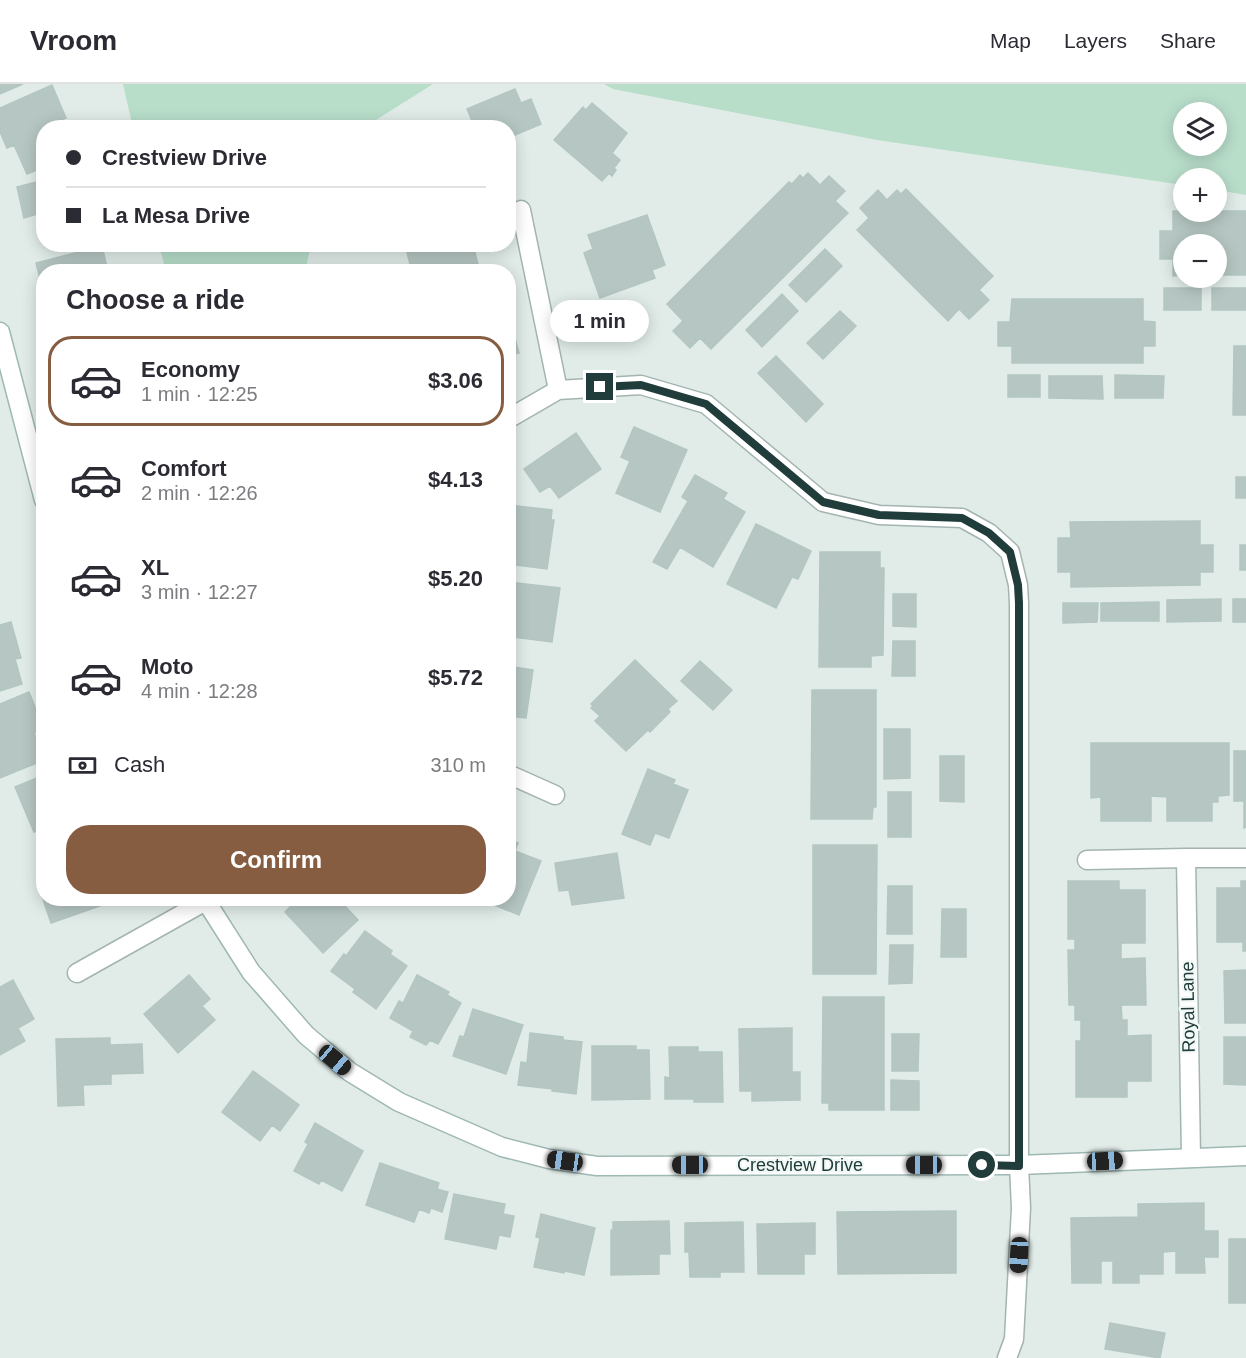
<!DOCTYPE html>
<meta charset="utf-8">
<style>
:root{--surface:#fff;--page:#f7f7f7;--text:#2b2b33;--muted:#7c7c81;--line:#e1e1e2;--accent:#875d41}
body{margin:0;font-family:Helvetica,sans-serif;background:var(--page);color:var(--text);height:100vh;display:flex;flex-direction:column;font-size:22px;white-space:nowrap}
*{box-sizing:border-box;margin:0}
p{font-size:20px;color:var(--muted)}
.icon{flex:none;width:33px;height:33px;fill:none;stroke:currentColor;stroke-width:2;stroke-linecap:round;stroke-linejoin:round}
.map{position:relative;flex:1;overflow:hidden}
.side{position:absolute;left:36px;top:180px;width:480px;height:642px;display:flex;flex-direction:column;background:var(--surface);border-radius:24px;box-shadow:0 3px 15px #0003}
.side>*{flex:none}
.hud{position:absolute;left:36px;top:36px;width:480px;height:132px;border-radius:24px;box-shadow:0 3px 15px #0003;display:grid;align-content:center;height:132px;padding:0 30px;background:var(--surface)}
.fabs{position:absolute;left:1173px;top:18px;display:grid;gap:12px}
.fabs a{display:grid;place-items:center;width:54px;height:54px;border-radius:50%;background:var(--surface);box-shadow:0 3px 15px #0003;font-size:30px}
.end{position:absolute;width:27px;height:27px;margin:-14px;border:8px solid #203d3b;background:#fff;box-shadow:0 0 0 3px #fff}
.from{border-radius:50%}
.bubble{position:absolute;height:42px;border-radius:21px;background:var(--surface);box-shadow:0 3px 15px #0003;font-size:20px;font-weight:600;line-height:42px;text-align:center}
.car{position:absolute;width:18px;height:36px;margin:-18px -9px;border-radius:8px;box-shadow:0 0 4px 2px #0007;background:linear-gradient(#222 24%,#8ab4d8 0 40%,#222 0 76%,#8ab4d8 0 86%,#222 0)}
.hud b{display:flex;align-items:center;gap:21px;height:57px;font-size:22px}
.hud b+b{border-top:2px solid var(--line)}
.hud i{width:15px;height:15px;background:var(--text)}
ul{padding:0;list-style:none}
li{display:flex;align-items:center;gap:18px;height:90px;margin:0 12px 9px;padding:0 18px;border:3px solid transparent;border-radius:24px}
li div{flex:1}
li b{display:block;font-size:22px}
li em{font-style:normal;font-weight:600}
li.on{border-color:var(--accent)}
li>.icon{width:54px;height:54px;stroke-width:1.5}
h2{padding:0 30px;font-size:27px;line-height:72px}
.pay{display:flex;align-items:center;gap:15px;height:66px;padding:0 30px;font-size:22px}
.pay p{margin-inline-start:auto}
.action{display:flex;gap:12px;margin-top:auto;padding:12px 30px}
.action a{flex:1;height:69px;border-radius:24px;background:var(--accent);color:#fff;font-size:24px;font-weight:600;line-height:69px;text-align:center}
header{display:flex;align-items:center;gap:36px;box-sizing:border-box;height:84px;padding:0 30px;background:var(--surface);border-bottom:2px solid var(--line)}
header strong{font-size:28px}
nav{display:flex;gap:33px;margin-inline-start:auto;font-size:21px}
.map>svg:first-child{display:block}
</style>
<header>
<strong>Vroom</strong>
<nav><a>Map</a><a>Layers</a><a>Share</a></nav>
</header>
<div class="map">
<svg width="1246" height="1274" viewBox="0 0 1246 1274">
<rect width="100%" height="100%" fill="#e1ece9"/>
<path fill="#b8deca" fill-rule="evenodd" d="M123,0H433L365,43L133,44Z
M604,0H1246V111L1217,106L1216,94H1184L1183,101L877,56L613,5ZM1216,28V62H1184V28Z
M159,161V160L311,161L305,188L166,187Z"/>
<path fill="#b6c7c3" stroke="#b3c6c2" stroke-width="1.5" d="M0,0H23L0,10Z
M52,1L66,34L57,37L60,44H44V83L27,90L14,61L7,64L0,48V24Z
M515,5L521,19L531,15L541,40L508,54V44H475L467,25Z
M592,19L627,49L612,69L620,76L614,84L616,86L612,92L609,89L602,97L554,56L583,23L586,26Z
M808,89L820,101L829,92L845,107L835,117L848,129L711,265L700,254L690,264L673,247L683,237L667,220L789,98L792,100L800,91L803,94Z
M44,96V145L42,138L39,139L37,130L24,134L17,103Z
M906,105L993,192L979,206L989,216L969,235L959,225L948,237L857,146L869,134L860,124L878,106L887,116L897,106L901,110Z
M1173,127H1246V191H1216V160H1184V191L1173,192V175H1160V147H1173Z
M647,131L665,181L652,186L655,194L600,214L584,169L593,165L588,151Z
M405,160H453L455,169L474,165L480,188H412Z
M102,162L108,188H44V211L36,179Z
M825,165L842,182L806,218L789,201Z
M1164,204H1201V226H1164Z
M1212,204H1246V226H1212Z
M782,210L798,227L762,263L746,246Z
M1012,215H1143V237L1155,238V262H1143V279H1012V262H998V238H1010Z
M840,227L856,242L823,275L807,259Z
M508,229L519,269L508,271Z
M1234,262H1246V331H1233Z
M776,272L823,320L806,338L758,289Z
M1008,291H1040V313H1008Z
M1115,291L1164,292L1163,314H1115Z
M1049,292H1102L1103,315L1049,314Z
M634,343L687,366L660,428L616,409L630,377L621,373Z
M576,349L601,385L559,414L550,402L540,408L524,385Z
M695,391L727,409L723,415L745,428L713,483L680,463L667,485L653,478L688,417L682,413Z
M1236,393H1246V414H1236Z
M508,421L552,426L551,436H554L547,485L508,480Z
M1200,437V461H1213V488H1200V501L1071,503V488H1058V454H1071L1070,438Z
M756,440L811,467L798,495L792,493L776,524L727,500Z
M1240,461H1246V486H1240Z
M820,468H880V484H884L883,571L871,572V583H819Z
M508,498L560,504L552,558L513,553L512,561L508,560Z
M893,510H916V543L893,542Z
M1221,515V537L1167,538V516Z
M1233,515H1246V538H1233Z
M1159,518V537H1101V519Z
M1063,519H1098L1097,538L1063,539Z
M11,538L21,574L15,575L22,600L0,607V541Z
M893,557H915V592H892Z
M508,571H515L513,583L533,586L526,634L508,632Z
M635,576L677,617L668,625L670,628L650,648L648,646L626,667L595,637L600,632L591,624L593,622L591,620Z
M700,577L732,606L713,626L681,597Z
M812,606H876V723H873L872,735H811Z
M29,608L41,638L35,640L38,647L34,649L44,676L0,694V620Z
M884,645H910V694L884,695Z
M1091,659H1229V711L1218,712V718H1212V737H1167V713L1151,712V737H1101V713L1091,714Z
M1234,667H1246V743L1244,744V717H1234Z
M940,672H964V718L940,717Z
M648,685L675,696L673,700L688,706L669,754L655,749L650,761L622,750Z
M44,691V744L34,748L15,703Z
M888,708H911V753H888Z
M508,755L518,759L515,767L541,777L519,831L477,814H508Z
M813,761H877L876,890H813Z
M617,769L624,814L572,821L569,806L559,807L555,779Z
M1068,797H1119V806H1145V859H1121V875L1145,874L1146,921H1121L1122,936H1075V921H1069L1068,866H1075V855H1068Z
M1241,797H1246V867H1243V858H1217V804H1241Z
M888,802H912V850H887Z
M42,812H44V814H110L111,818L51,839Z
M299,814H342L345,818L343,820L358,836L323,869L285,828Z
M942,825H966V873H941Z
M365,847L392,867L390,870L407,882L376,925L353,908L355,905L331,887L344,870L346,872Z
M890,861H913L912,899L889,900Z
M1246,886V939H1225L1224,887Z
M189,891L210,915L202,922L215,936L178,969L144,930Z
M417,891L449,908L447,911L461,919L438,960L430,956L426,961L410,953L413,947L390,934L399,917L403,919Z
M13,896L34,935L18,944L25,957L0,971V903Z
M823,913H884V1026H829V1019H822Z
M473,925L523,941L506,990L453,972L460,952L464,953Z
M1081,936H1127V952L1151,951V997H1127V1013H1076V957H1081Z
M792,944V988H800V1016L752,1017V1007H740L739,945Z
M530,949L563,953V956L582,958L576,1010L552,1007L553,1005L518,1001L521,978L527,979Z
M892,950H919L918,987H892Z
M1224,953H1246V1001L1224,1000Z
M110,954V961L142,960L143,989L111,990V1000L83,1001L84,1021L58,1022L56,955Z
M592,962H636V966H649L650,1015L592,1016Z
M669,963H698V968H722L723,1018H694V1015H665V993L670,994Z
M253,987L299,1021L280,1047L272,1041L260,1057L222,1028Z
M891,996L919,997V1026H891Z
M315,1039L363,1067L342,1107L321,1096L319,1100L294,1087L308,1060L305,1058Z
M380,1079L439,1099L437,1105L448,1108L442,1128L431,1124L429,1129L419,1125L414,1138L366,1121Z
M454,1110L505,1120L503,1130L514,1132L510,1153L499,1151L496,1165L445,1155Z
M1204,1119V1147H1218V1173H1204L1205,1189H1176V1167L1163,1168V1190H1139L1138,1120Z
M956,1127V1189L838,1190L837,1128Z
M541,1130L595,1144L584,1191L565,1187L564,1189L534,1183L540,1154L536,1153Z
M1138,1133L1139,1199H1113V1177H1101V1199H1072L1071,1134Z
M669,1137L670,1170H659V1190L611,1191V1146H613V1138Z
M743,1138L744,1188H720V1193H690L689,1168H685V1139Z
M815,1139V1170H804V1190H758L757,1140Z
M1229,1155H1246V1219H1229Z
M1110,1239L1165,1249L1160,1274L1105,1265Z"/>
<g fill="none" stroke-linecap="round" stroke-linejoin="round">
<g stroke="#a3b4b1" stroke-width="21">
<path id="street" d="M521,126L558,306
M508,335L558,306L641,301L706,320L823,418L879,431L962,434L989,449L1010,468L1018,501L1019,519V1081L1021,1124L1014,1255L1007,1274
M508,690L555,711
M1087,776L1186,774
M77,889L211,814
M1191,1073L1186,774H1246"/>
</g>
<g stroke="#9eb8b4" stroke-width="21">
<path id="secondary" d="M0,248L44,416
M204,814L251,888L306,951L350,988L399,1018L502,1063L549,1075L597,1082L1019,1081L1246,1072"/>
</g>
<use href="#street" stroke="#fff" stroke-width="18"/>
<use href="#secondary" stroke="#fff" stroke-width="18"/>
</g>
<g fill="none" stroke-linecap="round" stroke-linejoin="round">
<path stroke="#203d3b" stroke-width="8" d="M600,303L641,301L706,320L823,418L879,431L962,434L989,449L1010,468L1018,501L1019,519V1082L982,1081"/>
</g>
<g text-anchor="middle" stroke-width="4.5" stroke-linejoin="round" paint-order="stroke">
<g font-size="18" fill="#203d3b" stroke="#f1f8f6">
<text transform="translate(1188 923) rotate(-91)" y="6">Royal Lane</text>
<text x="800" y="1087">Crestview Drive</text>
</g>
</g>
</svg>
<div class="fabs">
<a><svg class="icon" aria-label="layers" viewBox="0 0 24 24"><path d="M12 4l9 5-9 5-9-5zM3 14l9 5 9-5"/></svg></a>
<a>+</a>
<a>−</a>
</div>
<i class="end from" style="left:982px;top:1081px"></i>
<i class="end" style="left:600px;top:303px"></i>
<div class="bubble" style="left:550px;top:216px;width:99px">1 min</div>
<i class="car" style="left:335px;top:976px;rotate:130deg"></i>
<i class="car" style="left:565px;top:1077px;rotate:278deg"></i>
<i class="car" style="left:1105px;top:1077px;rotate:87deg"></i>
<i class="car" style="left:690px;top:1081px;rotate:270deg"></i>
<i class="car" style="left:924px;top:1081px;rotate:270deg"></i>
<i class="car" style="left:1019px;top:1171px;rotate:183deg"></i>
<div class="hud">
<b><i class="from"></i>Crestview Drive</b>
<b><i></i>La Mesa Drive</b>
</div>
<section class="side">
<h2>Choose a ride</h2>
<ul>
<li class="on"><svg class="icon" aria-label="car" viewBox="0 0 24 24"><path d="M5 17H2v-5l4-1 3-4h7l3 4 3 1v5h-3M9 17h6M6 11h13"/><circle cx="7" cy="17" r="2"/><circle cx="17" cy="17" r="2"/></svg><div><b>Economy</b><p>1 min · 12:25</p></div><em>$3.06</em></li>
<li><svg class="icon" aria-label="car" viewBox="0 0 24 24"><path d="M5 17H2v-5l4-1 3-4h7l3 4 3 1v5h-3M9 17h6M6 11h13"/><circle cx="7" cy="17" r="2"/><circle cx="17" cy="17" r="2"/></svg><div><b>Comfort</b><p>2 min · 12:26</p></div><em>$4.13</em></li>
<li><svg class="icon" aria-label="car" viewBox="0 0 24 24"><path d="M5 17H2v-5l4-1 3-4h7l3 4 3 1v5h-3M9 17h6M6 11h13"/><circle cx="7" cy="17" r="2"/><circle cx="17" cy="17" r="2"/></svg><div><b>XL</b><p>3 min · 12:27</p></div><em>$5.20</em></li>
<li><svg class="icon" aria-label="car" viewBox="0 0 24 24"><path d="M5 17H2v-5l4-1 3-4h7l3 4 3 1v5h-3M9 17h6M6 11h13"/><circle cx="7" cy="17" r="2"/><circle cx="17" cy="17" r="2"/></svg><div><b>Moto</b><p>4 min · 12:28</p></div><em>$5.72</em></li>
</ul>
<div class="pay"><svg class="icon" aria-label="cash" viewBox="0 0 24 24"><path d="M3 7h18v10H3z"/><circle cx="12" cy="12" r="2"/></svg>Cash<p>310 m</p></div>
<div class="action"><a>Confirm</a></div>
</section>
</div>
